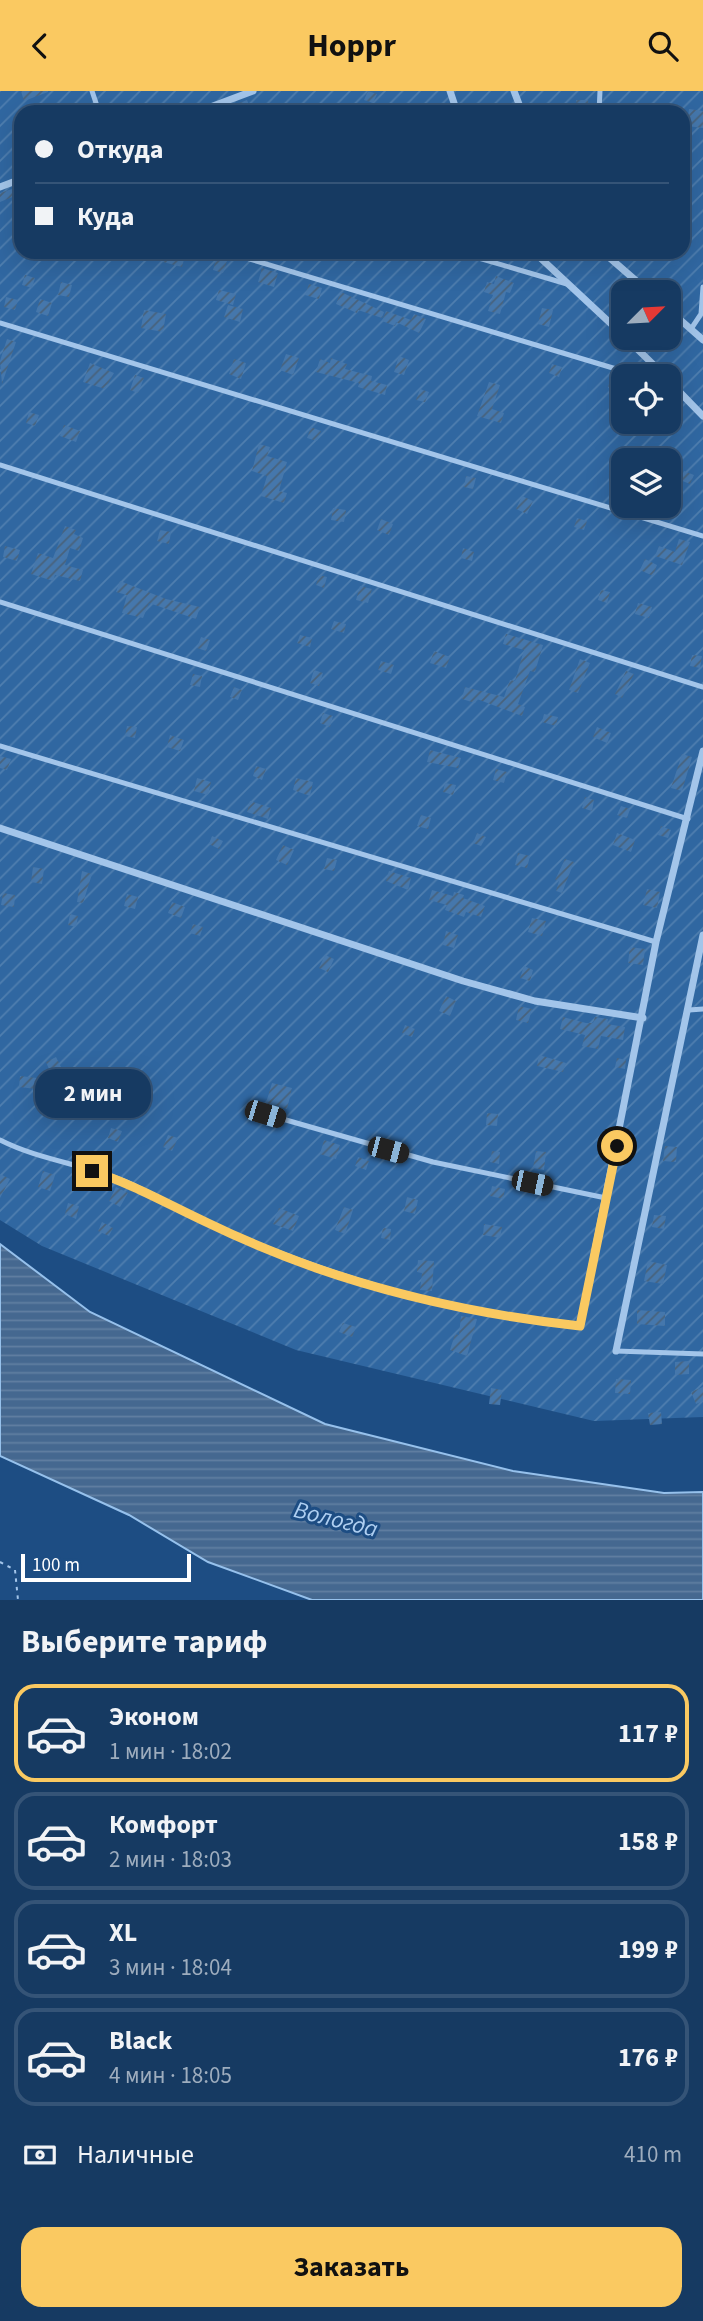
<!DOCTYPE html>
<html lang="ru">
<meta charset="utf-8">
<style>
:root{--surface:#163a62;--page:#1f4168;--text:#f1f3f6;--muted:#9eadbe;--line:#355477;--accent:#fac961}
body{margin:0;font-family:"Source Sans 3",sans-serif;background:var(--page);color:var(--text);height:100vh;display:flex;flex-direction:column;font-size:26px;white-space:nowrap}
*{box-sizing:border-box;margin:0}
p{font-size:23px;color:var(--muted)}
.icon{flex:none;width:38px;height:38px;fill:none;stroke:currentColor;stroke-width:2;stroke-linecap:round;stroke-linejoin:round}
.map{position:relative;height:1509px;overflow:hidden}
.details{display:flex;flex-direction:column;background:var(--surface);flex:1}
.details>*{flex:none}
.guide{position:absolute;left:14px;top:14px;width:676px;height:154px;border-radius:21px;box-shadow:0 7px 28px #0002,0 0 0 2px var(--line);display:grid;align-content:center;height:154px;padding:0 21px;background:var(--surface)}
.needle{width:46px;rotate:66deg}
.fabs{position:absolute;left:611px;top:189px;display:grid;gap:14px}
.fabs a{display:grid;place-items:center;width:70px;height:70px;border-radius:14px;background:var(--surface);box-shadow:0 7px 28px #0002,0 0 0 2px var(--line);font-size:35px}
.scale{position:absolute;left:21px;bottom:18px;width:170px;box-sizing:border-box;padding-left:7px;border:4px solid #fff;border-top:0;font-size:19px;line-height:24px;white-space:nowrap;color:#fff;-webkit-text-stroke:5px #1d4d83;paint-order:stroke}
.end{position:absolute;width:32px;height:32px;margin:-16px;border:9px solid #fac961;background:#111;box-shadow:0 0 0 4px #111}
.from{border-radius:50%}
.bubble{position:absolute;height:49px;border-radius:21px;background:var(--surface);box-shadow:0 7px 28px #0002,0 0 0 2px var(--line);font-size:23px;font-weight:700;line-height:49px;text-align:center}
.car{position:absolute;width:21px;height:42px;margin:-21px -10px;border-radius:9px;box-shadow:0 0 5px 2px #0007;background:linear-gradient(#222 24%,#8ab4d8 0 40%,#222 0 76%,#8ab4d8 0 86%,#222 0)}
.guide b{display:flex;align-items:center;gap:24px;height:66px;font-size:26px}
.guide b+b{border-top:2px solid var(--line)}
.guide i{width:18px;height:18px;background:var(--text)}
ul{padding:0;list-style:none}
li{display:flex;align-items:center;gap:21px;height:98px;margin:0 14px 10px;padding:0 7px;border:4px solid var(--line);border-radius:21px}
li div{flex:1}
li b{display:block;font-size:26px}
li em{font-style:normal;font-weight:700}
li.on{border-color:var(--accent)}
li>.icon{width:63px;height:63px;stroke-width:1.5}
h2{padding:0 21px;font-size:32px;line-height:84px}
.pay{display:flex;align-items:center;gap:18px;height:77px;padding:0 21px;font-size:26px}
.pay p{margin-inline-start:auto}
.button{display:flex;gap:14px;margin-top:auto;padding:14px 21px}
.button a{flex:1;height:80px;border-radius:21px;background:var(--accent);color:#111;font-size:28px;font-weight:700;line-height:80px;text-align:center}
header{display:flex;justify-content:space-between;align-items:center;height:91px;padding:0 21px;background:var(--accent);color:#111;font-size:32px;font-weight:700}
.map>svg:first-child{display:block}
</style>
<header><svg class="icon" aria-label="back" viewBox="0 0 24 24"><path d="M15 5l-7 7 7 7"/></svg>Hoppr<svg class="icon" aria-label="search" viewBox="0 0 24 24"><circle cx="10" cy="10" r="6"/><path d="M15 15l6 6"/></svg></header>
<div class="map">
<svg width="703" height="1509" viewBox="0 0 703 1509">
<defs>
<pattern id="garden-furrows" width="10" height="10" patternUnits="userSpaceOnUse" patternTransform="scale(1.75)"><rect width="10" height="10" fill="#3067a1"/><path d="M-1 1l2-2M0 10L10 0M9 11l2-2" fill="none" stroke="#4f7eaf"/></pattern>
<pattern id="water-rules" width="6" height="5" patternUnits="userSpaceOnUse" patternTransform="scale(1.75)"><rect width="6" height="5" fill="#456890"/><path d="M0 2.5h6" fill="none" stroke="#617fa1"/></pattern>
<pattern id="building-hatch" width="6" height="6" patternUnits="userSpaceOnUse" patternTransform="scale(1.75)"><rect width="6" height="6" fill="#4577ac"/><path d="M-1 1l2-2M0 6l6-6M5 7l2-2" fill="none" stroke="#48627c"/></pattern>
</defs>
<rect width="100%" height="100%" fill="#1d4d83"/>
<path fill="url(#garden-furrows)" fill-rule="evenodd" d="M0,0H703V1326L594,1330L296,1259L42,1155L0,1129ZM21,21H682V161H21ZM623,201H668V247H623ZM623,285H668V331H623ZM623,369H668V415H623Z"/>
<path fill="url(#water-rules)" stroke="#96c1ec" stroke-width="2" d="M0,1153L90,1221L325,1333L513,1380L664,1402L703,1401V1509H312L208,1471L129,1424L0,1365Z"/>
<path fill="url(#building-hatch)" d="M21,0H48V1L24,10Z
M368,0L377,3L373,12L364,9Z
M247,9L250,16L237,21L234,14Z
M576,9H588L589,18H577Z
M689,18L703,20V37L687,35Z
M18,96L20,103L0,111V102Z
M166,161H186L182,176L163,171Z
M218,161L228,167L223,182L213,179Z
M262,177L278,182L274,196L258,191Z
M25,184L35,187L32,197L22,194Z
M496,185L514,192L510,202L506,201L500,223L488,220L493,204L484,201L487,191L494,193Z
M61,191L72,194L69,206L58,204Z
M309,193L322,197L319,208L305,204Z
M219,199L236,203L233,214L216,209Z
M341,201L384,221L382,227L358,219L357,222L336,213Z
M6,206L18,209L15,219L4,216Z
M40,208L52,212L48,225L36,221Z
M228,214L243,218L240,231L224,226Z
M542,217L553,219L549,236L538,233Z
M144,219L166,223L163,241L141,237Z
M386,220L411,229L414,223L426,228L419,242L396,231L395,235L382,230Z
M7,248L16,251L2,293L0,270Z
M286,263L299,267L293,284L280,279Z
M399,265L409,269L404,284L394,281Z
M331,267L347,273L345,278L372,285L371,290L387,294L385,304L358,296L359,292L316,281L320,268L330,272Z
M234,268L246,272L241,288L229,283Z
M90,272L114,282L105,298L83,291Z
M552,273L562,276L559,286L549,282Z
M135,284L144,287L138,302L130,299Z
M610,288L623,291L621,301L608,297Z
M489,291L500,294L492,318L504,322L501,332L477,325Z
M420,298L429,301L425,311L416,309Z
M29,321L39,324L35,335L26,332Z
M64,334L80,340L76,351L60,345Z
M311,336L321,340L317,350L307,347Z
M259,353L270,356L267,365L287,371L279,400L287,402L284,412L261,405L267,385L252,380Z
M684,380L694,384L690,393L680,389Z
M466,385L476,387L473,398L464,396Z
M522,405L533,410L527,423L516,418Z
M333,417L346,419L344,431L331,429Z
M577,427L587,430L584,439L574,436Z
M381,428L393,433L389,444L377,439Z
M65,435L76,439L74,443L83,447L79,460L70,457L65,474L83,479L80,490L55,484L53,490L31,483L38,462L53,467Z
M160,439L171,441L169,453L157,450Z
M679,448L690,451L682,474L655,465L659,455L675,461Z
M5,455L20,459L17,470L3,466Z
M463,457L474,461L472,470L461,467Z
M645,468L657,474L653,485L640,479Z
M319,484L327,486L324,497L316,494Z
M120,490L166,508L200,516L196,528L149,512L143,527L122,522L127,504L116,501Z
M360,495L372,498L368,512L356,509Z
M601,499L610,501L607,512L598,509Z
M638,512L652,516L649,527L635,523Z
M334,530L346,533L344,542L331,538Z
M506,543L543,554L535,581L530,580L518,613L525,616L522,625L477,608L475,612L462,608L465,596L504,606L510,589L515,590L524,559L503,553Z
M300,544L312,547L310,556L297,552Z
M201,546L210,549L206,560L197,557Z
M434,560L450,566L446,577L430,572Z
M692,564L702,565L700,577L690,575Z
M580,568L590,572L578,602L569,599Z
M381,570L394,574L391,583L378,579Z
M314,579L323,582L319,595L310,592Z
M626,580L634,583L622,607L615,603Z
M193,583L202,585L200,596L190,594Z
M234,596L242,599L238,609L230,606Z
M323,622L333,625L330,636L320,632Z
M544,623L558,626L556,635L542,631Z
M127,635L137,636L135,647L125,645Z
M597,636L611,642L607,652L593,646Z
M170,644L184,649L180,660L167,656Z
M430,659L461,667L458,677L427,671Z
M682,663L692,666L682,700L671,697Z
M0,665L11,668L7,679L0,677Z
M256,675L266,678L262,689L253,685Z
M496,678L507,681L504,692L493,689Z
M197,687L211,691L208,704L194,700Z
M296,687L313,691L310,705L293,699Z
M445,692L456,694L453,704L443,701Z
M585,706L594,709L592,720L582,717Z
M250,710L271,717L268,728L247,721Z
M621,715L630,718L627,727L617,724Z
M421,724L431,727L428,738L417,735Z
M661,735L671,739L668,747L658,744Z
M477,742L486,746L481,755L473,752Z
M617,742L635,749L631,761L613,754Z
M212,745L223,750L219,758L209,753Z
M283,754L294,759L287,774L276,769Z
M518,762L530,765L527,777L515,774Z
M327,767L337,769L334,780L324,778Z
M565,768L574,771L562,802L556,800L559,790L555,789Z
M33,776L44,778L42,793L31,791Z
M82,780L92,783L83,812L77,811Z
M389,780L411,787L408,799L386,790Z
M647,798L660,801L657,817L643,814Z
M432,799L453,805L454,801L464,804L463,807L485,815L481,826L466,821L464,826L445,819L447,814L429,809Z
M3,802L15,804L14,816L1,814Z
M127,803L138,806L135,818L124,815Z
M172,811L185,816L181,827L168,822Z
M70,823L78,825L76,836L68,834Z
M532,827L546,830L542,845L528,841Z
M193,833L203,836L200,845L190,842Z
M446,840L458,844L454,857L443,854Z
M630,856L645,858L643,874L628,872Z
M325,864L334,868L328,881L319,877Z
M524,875L533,879L530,890L520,887Z
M446,905L456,910L450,925L439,920Z
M519,915L532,918L528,932L516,929Z
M563,926L586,932H593L595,926L608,928L607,933L625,936L623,949L601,945L598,958L582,955L585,944L560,938Z
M405,934L415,938L412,946L402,942Z
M539,964L566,972L563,981L537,975Z
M56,966L63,980L52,985L46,971Z
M617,967L626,969L625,978L615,976Z
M20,985L37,987L36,998L19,996Z
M272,992L292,997L287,1018L266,1012Z
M487,1022L498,1023L497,1035L486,1034Z
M111,1037L122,1040L118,1051L108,1047Z
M168,1044L178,1047L172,1060L163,1056Z
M324,1049L340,1054L336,1068L320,1063Z
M665,1055L677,1056L676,1071L663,1070Z
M492,1060L500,1061L499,1073L490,1071Z
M536,1060L546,1061L544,1079L533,1077Z
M358,1066L369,1070L366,1079L355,1075Z
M43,1080L55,1084L50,1100L38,1096Z
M0,1083L10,1088L0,1107Z
M492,1095L505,1098L503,1108L490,1105Z
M116,1096L128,1102L120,1116L109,1110Z
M407,1106L418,1109L415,1123L404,1120Z
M68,1112L79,1115L76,1128L65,1123Z
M344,1116L353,1119L345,1143L335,1139Z
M279,1117L299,1125L293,1140L273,1133Z
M654,1124L666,1125L664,1138L652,1136Z
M102,1131L113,1137L109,1145L98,1140Z
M484,1133L502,1136L500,1147L483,1144Z
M383,1137L391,1138L390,1149L381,1147Z
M418,1169L434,1170L432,1200L420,1199L422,1182L417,1181Z
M648,1170L667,1174L663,1193L644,1190Z
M637,1219L665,1221V1235L637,1233Z
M461,1225L477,1228L467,1265L450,1259L455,1243L459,1244Z
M343,1232L356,1236L352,1246L339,1241Z
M689,1270V1283L675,1284V1271Z
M616,1288L631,1289L630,1303L615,1302Z
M703,1296V1310L696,1313L691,1301Z
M491,1297L502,1299L500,1314L489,1313Z
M661,1321L662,1333L650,1334L648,1322Z"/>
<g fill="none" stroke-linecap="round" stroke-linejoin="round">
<path stroke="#a3c5ea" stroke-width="2" stroke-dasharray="3.5 5" stroke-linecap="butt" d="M0,1471L15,1479L18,1509"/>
<path stroke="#a3c5ea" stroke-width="5" d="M92,0L99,21
M599,21L600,0
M226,161L623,280L654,274
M458,161L567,193
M0,232L703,445
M691,238L701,223L703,196
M0,374L703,596
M0,511L688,728
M0,655L656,851
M689,919L703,918
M265,1023L433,1071L606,1107
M0,1049C41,1070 90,1074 131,1093C159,1106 184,1122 212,1134C332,1187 450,1221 580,1235
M616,1260L703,1263"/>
<path stroke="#a3c5ea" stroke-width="7" d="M450,0L457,21
M514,0L522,21
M197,21L253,0
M0,96L21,88
M534,161L623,244
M603,161L649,201
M668,218L703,249
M626,247L665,285
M668,289L703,325
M0,737L463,890L535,910L643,927
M580,1235L656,851L703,660
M616,1260L703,844"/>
</g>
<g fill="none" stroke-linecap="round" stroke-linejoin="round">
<path stroke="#fac961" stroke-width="9" d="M92,1080C133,1093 169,1114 208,1132C243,1149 280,1164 316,1177C402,1207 490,1225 580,1235L617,1055"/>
</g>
<g text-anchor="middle" stroke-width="6" stroke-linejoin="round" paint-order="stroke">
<g font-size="24" font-style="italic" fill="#afcff1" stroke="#1d4d83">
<text transform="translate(336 1428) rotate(14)" y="8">Вологда</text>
</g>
</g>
</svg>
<div class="fabs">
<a><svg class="needle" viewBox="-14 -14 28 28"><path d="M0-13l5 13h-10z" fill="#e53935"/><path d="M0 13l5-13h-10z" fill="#9eadbe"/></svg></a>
<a><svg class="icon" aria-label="locate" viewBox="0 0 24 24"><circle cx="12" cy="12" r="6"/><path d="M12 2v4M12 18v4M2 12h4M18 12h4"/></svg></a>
<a><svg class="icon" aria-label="layers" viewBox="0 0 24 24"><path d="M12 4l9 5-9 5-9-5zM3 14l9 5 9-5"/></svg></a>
</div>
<div class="scale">100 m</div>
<i class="end from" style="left:617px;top:1055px"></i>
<i class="end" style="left:92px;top:1080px"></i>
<div class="bubble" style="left:35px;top:978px;width:116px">2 мин</div>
<i class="car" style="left:265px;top:1023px;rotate:107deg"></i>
<i class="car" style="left:388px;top:1059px;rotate:105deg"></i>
<i class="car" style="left:532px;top:1092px;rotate:102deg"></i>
<div class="guide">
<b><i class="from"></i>Откуда</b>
<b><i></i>Куда</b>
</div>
</div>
<section class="details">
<h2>Выберите тариф</h2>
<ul>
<li class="on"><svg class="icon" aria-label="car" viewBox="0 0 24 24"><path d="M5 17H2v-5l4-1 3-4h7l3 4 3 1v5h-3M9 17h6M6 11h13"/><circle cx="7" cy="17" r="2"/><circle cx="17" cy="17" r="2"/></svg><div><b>Эконом</b><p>1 мин · 18:02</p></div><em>117 ₽</em></li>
<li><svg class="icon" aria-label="car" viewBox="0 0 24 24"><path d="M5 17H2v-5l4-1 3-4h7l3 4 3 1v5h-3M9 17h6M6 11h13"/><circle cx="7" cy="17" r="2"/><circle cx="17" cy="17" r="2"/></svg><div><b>Комфорт</b><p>2 мин · 18:03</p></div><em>158 ₽</em></li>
<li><svg class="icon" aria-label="car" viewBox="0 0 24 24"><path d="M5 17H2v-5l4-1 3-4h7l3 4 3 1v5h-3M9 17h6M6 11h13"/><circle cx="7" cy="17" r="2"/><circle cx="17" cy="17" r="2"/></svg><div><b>XL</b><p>3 мин · 18:04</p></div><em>199 ₽</em></li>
<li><svg class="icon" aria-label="car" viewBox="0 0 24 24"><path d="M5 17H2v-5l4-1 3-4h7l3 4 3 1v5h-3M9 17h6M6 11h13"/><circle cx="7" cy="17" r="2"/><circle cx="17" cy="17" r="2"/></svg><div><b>Black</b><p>4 мин · 18:05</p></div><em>176 ₽</em></li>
</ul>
<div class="pay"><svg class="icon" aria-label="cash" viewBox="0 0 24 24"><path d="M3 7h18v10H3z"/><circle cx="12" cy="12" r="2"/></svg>Наличные<p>410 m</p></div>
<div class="button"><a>Заказать</a></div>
</section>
